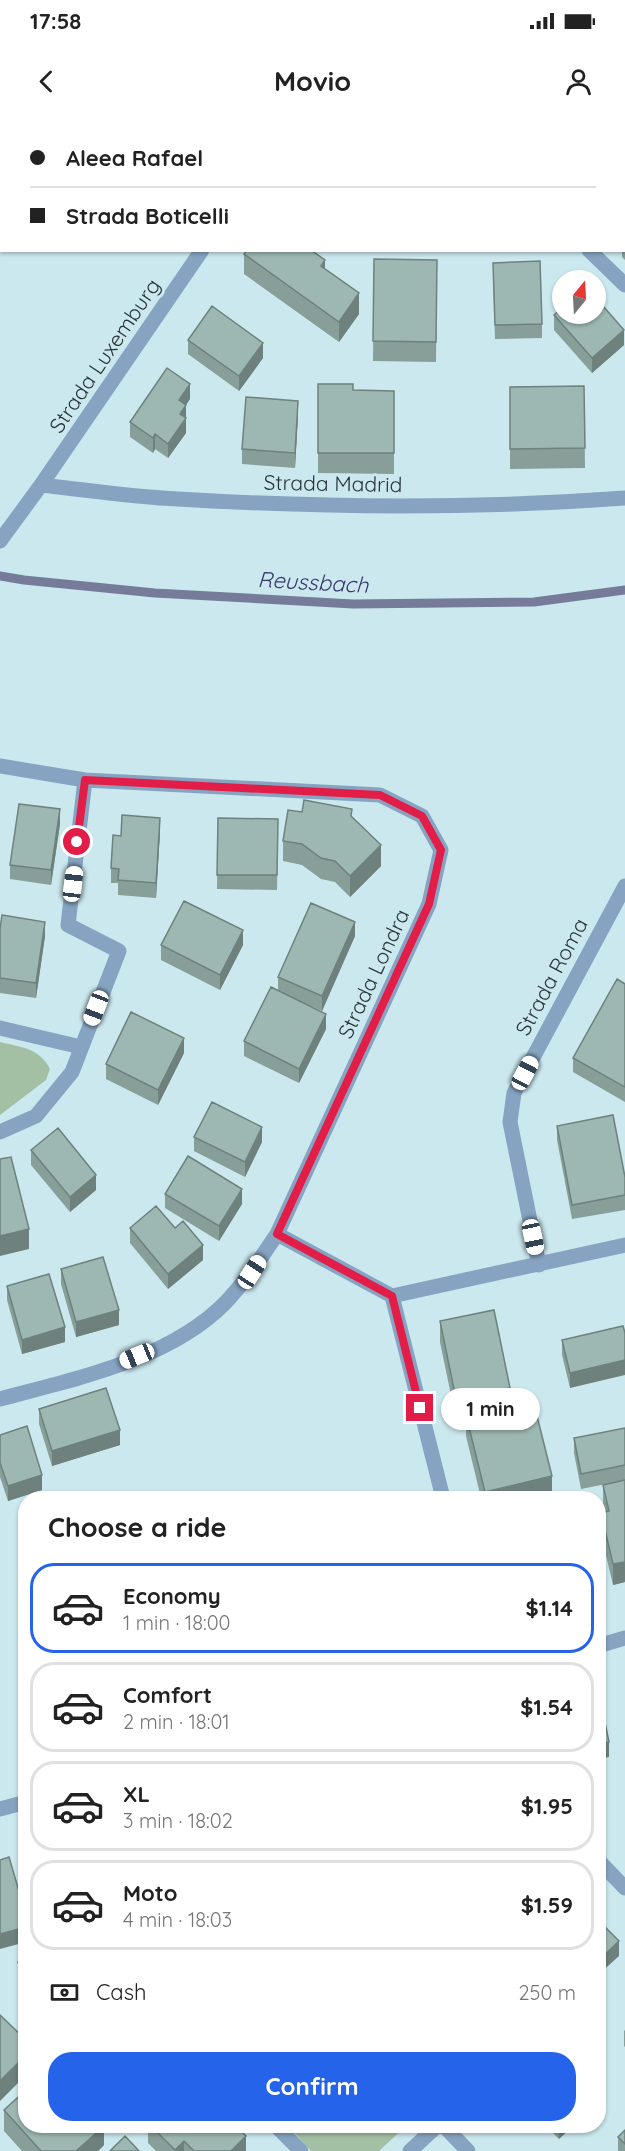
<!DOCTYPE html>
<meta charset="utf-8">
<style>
:root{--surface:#fff;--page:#f6f6f6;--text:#222;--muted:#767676;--line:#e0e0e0;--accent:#2563eb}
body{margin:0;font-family:Quicksand,sans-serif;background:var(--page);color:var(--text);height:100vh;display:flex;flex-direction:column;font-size:22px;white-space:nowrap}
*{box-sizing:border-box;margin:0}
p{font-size:20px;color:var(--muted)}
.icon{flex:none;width:33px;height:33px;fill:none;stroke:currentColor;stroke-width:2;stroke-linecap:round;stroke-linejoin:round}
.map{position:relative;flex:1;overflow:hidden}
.details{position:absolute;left:18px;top:1371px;width:588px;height:642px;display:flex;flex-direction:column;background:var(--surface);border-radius:24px;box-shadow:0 2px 4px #0004}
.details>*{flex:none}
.guide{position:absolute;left:0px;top:0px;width:626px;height:132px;box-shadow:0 2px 4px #0004;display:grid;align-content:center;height:132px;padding:0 30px;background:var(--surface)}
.needle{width:39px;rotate:18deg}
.fabs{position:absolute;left:552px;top:150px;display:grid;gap:12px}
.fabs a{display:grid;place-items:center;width:54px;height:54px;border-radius:50%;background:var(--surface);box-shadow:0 2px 4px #0004;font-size:30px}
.end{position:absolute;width:27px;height:27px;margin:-14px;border:8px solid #e11d48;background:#fff;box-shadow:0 0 0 3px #fff}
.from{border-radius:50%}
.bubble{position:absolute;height:42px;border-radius:21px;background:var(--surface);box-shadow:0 2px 4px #0004;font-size:20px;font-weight:700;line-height:42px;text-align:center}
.car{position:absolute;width:18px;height:36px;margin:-18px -9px;border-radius:8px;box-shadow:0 0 4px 2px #0007;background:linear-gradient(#fff 24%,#345 0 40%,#fff 0 76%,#345 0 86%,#fff 0)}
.guide b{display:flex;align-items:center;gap:21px;height:57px;font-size:22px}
.guide b+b{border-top:2px solid var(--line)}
.guide i{width:15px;height:15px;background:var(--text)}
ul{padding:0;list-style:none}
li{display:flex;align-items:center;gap:18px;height:90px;margin:0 12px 9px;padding:0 18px;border:3px solid var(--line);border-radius:24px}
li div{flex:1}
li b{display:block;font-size:22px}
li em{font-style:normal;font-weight:700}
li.active{border-color:var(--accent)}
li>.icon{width:54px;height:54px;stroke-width:1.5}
h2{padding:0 30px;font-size:27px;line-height:72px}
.pay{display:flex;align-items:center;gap:15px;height:66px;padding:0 30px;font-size:22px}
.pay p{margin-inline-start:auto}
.button{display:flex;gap:12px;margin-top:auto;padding:12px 30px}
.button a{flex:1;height:69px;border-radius:24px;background:var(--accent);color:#fff;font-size:24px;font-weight:700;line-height:69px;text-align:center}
.status{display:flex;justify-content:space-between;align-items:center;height:42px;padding:0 30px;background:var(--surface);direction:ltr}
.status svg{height:16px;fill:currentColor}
header{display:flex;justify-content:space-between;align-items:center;height:78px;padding:0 30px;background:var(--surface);font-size:27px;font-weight:700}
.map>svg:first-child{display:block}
</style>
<div class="status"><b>17:58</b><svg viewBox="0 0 49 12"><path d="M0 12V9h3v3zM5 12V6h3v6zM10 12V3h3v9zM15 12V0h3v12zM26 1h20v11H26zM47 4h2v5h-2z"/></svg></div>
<header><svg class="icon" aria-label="back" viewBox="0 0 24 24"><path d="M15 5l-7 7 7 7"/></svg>Movio<svg class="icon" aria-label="person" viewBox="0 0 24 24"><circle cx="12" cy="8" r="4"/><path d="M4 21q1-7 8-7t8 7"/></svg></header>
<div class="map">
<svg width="625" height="2031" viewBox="0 0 625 2031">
<rect width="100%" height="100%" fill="#cbe8ef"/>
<path fill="#a3c0a5" d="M0,922C20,927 40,928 50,949L46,960L0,995Z
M288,2006H406L379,2031H311Z"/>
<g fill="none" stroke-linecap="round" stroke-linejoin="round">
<path stroke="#757b98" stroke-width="9" d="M0,456L24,460L155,473L353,484L534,482L625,470"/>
<path stroke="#86a4c1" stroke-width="15" d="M394,0L396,2
M291,2L292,0
M589,130L625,165
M41,365C87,370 132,377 178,379C327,388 476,389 625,378
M0,421L41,365L202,130
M0,646L85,660L380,675L422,696L441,730L429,784L277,1114C261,1138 245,1162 225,1183C169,1240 74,1259 0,1279
M0,908L81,927
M0,1012L36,996L72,952L119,831L68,805L85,660
M277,1114L392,1176L625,1125
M539,1145L510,1002L514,973L625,766
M392,1176L443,1378
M598,1526L625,1518
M0,1689L26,1682
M598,1740L625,1768
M276,2006L301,2031
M444,2006L468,2031
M410,2031L437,2006"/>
</g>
<path fill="#879e99" d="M449,0H492L491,2H451Z
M625,119V140L622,137V130H624V120Z
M244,134L325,149L359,194L339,222L244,154Z
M374,139L437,140L436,242L373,241Z
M493,157L542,204V218L495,219Z
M554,195L624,225L592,253L554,210Z
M188,220L263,238L239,271L188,234Z
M318,264L353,270L394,271V354L318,353Z
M584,266L585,348L510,349V267Z
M190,279L186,285V313L168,338L155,329L153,333L130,317V302Z
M298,295L295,348L242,344V329Z
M302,692L352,697L381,746L350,777L335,762L321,759L302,745L283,741V721Z
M218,698L278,699L277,770L217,769Z
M60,704L51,765L10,759V745Z
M160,712L156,778L118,775V763H111V748L121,716Z
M0,809L45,816L36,878L0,873Z
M355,816L322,891L297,880L326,909L299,963L244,936V921L278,871V857Z
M161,825H243L220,870L161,840Z
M625,864V982L573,952V938Z
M184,933L158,985L106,959V944Z
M557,1006L625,1057V1090L572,1099L557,1020Z
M194,1017L262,1022L245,1057L194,1031Z
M31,1030L96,1070L70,1092L31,1045Z
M165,1074L242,1084L219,1121L165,1088Z
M130,1108H175L203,1140L168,1169L130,1123Z
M61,1149L119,1205L76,1217L61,1164Z
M7,1166L65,1222L22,1234L7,1180Z
M440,1201L510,1268V1285L552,1377L545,1378H481L466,1316V1297L456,1299L440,1222Z
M623,1206L570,1268L562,1235V1220Z
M39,1289L120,1325L52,1346L39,1304Z
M625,1308V1462L613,1465L601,1414V1393L604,1392L603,1386V1365L621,1361L581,1369L574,1333V1318Z
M0,1315L42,1370L8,1381L0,1357Z
M26,1840V1879L18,1857V1842Z
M625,1910V1927L624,1926V1911Z
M4,1990L104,2006V2025L98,2031H22L4,2011Z
M148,2006H236L246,2031H156L148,2023Z
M546,2006H573L559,2019Z
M625,2010V2031H618V2017Z"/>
<path fill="#6e817d" d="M481,0H492L491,2H480Z
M325,140V161L321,146Z
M359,173V194L339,222V202Z
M624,210V225L592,253V238Z
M263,223V238L239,271V256Z
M190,264V279L179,295V280Z
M298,281V295L295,348V333Z
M186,285V313L168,338V324L180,294Z
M155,314V329L153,333V318Z
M60,689V704L51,765V750Z
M160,698V712L156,778V763Z
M381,725V746L350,777V756Z
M45,802V816L36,878V863Z
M355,802V816L322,891V876Z
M243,810V825L220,870V855Z
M326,894V909L299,963V949Z
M184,918V933L158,985V970Z
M262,1007V1022L245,1057V1042Z
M96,1055V1070L70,1092V1077Z
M242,1069V1084L219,1121V1106Z
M29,1109V1129L0,1136V1116Z
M203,1125V1140L168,1169V1154Z
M119,1190V1205L76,1217V1202Z
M65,1207V1222L22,1234V1220Z
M625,1240V1255L570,1268V1253Z
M120,1310V1325L52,1346V1331Z
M42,1355V1370L8,1381V1366Z
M552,1356V1377L545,1378H485V1372Z
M625,1442V1462L613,1465V1444Z
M609,1622V1637L598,1639V1624Z
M26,1807V1822L0,1829V1814Z
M619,1821V1836L598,1855V1841Z
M26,1935V1955L0,1981V1961Z
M104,2006V2025L98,2031H76Z
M559,2006H573L559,2019Z
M246,2016V2031H231Z
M184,2021V2031H175V2030Z"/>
<path fill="#9db8b2" stroke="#6e817d" stroke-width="1.5" d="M470,0H481L480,2H472Z
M555,0H585L588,2H554Z
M247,130H311L325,140L321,146L359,173L339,202L244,134Z
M374,139L437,140L436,222L373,221Z
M540,141L542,204L495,205L493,143Z
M596,178L624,210L592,238L554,195L562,188V194H596Z
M212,186L263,223L239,256L188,220Z
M167,248L190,264L179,280L186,285L180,294L186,298L168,324L155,314L153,318L130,302Z
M318,264H353V270L394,271V333H318Z
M584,266L585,328L510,329V267Z
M246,277L298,281L295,333L242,329Z
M304,680L352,689L351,696L381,725L350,756L335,741L321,738L302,724L283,721L288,690L302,692Z
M19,684L60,689L51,750L10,745Z
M122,695L160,698L156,763L118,760L119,749L111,748L113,715L121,716Z
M218,698L278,699L277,755H217Z
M184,781L243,810L220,855L161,825Z
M311,783L355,802L322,876L278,857Z
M2,795L45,802L36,863L0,858V809Z
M617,859L625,864V967L573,938Z
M271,867L326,894L299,949L244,921Z
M131,892L184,918L158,970L106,944Z
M212,982L262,1007L245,1042L194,1017Z
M613,995L625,1057V1075L572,1085L557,1006Z
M58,1008L96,1055L70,1077L31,1030Z
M188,1036L242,1069L219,1106L165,1074Z
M11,1037L29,1109L0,1116V1039Z
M156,1086L175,1108L183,1101L203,1125L168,1154L130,1108Z
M103,1137L119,1190L76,1202L61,1149Z
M49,1154L65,1207L22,1220L7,1166Z
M494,1190L510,1268L456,1279L440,1201Z
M623,1206L625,1213V1240L570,1253L562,1220Z
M106,1268L120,1310L52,1331L39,1289Z
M533,1280L552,1356L485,1372L466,1295Z
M27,1306L42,1355L8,1366L0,1343V1315Z
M625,1308V1345L581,1354L574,1318Z
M625,1360V1442L613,1444L601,1393L609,1391L603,1365Z
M602,1588L609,1622L598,1624V1589Z
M9,1737L26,1795V1807L0,1814V1740Z
M598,1800L619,1821L598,1841Z
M26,1840V1865L18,1842Z
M0,1895L26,1920V1935L0,1961Z
M26,1970V2006H104L76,2031H41L4,1990Z
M151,2006H236L246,2016L231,2031H194L184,2021L175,2030Z
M625,2010V2024L618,2017Z
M125,2016L139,2031H110Z"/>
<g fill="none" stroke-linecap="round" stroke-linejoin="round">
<path stroke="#e11d48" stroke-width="8" d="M77,722L85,660L380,675L422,696L441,730L429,784L277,1114L392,1176L420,1288"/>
</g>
<g text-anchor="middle" stroke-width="6" stroke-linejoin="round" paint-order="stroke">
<g font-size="21" fill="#293437" stroke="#cbe8ef">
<text transform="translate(105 236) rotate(-56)" y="7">Strada Luxemburg</text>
<text transform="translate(333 364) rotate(1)" y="7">Strada Madrid</text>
<text transform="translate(374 854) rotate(-65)" y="7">Strada Londra</text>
<text transform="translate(552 857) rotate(-62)" y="7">Strada Roma</text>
</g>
<g font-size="22" font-style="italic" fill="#38396e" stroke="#cbe8ef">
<text transform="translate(313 462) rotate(3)" y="8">Reussbach</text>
</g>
</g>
</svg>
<div class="fabs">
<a><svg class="needle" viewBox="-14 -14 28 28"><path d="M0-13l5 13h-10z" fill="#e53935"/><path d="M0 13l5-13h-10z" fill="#767676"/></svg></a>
</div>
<i class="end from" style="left:77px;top:722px"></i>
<i class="end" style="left:420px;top:1288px"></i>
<div class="bubble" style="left:441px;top:1268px;width:99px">1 min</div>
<i class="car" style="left:73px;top:764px;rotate:7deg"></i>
<i class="car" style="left:96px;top:888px;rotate:201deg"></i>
<i class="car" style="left:525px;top:953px;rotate:28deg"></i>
<i class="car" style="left:533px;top:1117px;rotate:168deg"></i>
<i class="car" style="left:252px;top:1152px;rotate:33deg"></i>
<i class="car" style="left:137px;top:1236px;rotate:248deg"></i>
<div class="guide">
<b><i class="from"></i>Aleea Rafael</b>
<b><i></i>Strada Boticelli</b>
</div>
<section class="details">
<h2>Choose a ride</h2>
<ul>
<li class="active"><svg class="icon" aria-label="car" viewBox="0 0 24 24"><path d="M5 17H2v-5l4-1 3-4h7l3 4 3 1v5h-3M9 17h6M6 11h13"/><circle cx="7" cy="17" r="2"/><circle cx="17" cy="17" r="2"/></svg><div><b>Economy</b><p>1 min · 18:00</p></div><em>$1.14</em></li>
<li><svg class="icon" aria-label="car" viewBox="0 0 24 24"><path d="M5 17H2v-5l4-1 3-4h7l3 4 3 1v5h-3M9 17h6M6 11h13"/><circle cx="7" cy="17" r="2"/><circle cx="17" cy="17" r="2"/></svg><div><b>Comfort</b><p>2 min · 18:01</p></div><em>$1.54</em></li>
<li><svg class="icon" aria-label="car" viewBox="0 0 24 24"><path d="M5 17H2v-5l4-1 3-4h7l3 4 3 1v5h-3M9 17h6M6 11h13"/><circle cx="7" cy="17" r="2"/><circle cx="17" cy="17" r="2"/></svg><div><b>XL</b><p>3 min · 18:02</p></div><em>$1.95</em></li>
<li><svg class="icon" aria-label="car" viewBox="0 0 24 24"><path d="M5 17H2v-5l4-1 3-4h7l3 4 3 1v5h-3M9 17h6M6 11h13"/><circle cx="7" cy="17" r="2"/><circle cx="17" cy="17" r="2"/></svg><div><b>Moto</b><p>4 min · 18:03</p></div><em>$1.59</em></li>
</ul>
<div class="pay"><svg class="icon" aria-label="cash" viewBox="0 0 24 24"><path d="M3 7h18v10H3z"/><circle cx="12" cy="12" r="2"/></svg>Cash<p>250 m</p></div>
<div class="button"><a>Confirm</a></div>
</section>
</div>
